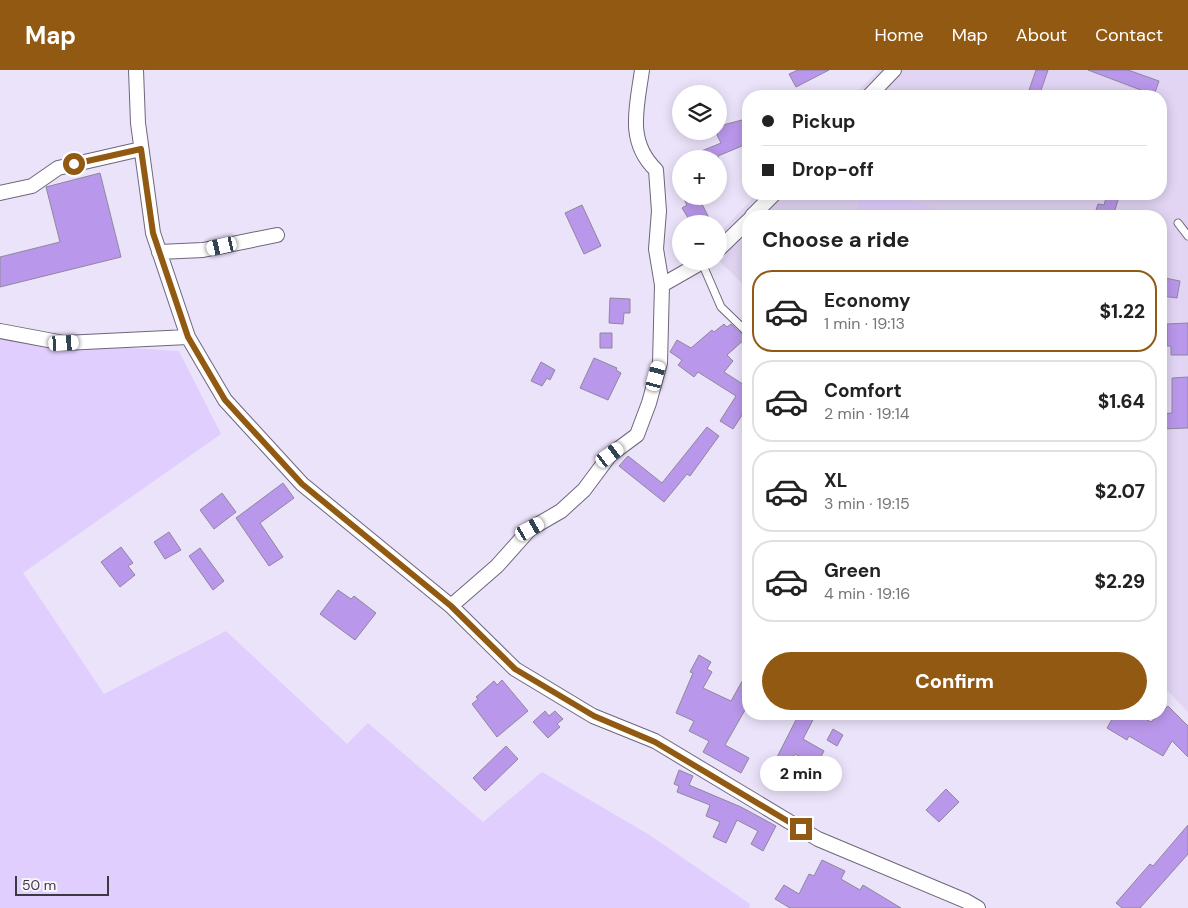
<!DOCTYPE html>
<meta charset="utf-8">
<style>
:root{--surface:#fff;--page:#f6f6f6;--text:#222;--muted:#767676;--line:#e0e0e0;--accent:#915912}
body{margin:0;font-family:"DM Sans",sans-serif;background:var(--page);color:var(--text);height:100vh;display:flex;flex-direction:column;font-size:19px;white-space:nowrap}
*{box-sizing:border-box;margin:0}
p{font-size:16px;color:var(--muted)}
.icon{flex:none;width:28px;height:28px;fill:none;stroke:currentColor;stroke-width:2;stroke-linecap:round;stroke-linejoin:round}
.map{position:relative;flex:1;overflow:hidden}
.drawer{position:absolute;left:742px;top:140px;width:425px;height:510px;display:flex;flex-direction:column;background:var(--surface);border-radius:20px;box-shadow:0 2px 12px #0003}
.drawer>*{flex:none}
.banner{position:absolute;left:742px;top:20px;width:425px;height:110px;border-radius:20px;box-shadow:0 2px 12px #0003;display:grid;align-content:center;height:110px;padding:0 20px;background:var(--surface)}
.fabs{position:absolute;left:672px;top:15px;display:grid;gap:10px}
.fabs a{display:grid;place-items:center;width:55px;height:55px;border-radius:50%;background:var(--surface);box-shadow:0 2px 12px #0003;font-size:25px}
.scale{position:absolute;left:15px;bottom:12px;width:94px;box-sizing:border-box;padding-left:5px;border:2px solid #3c3942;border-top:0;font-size:14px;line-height:18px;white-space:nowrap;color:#3c3942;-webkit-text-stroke:4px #f6f3fc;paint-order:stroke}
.end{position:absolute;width:22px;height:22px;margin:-11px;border:6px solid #915912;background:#fff;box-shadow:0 0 0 2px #fff}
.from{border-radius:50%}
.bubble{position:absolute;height:35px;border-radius:18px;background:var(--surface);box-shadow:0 2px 12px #0003;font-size:16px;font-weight:800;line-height:35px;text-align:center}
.car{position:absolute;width:15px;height:30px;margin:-15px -8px;border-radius:6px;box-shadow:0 0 4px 1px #0007;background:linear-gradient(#fff 24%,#345 0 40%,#fff 0 76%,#345 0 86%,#fff 0)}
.banner b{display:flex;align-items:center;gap:18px;height:48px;font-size:19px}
.banner b+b{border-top:1px solid var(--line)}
.banner i{width:12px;height:12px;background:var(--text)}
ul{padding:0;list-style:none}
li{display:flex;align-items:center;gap:15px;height:82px;margin:0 10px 8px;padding:0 10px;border:2px solid var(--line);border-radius:20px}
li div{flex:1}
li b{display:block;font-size:19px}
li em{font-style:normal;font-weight:800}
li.active{border-color:var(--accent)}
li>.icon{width:45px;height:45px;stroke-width:1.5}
h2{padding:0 20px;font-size:22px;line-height:60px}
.action{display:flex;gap:10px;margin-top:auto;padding:10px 20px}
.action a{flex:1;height:58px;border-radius:30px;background:var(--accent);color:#fff;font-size:20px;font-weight:800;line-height:58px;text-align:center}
header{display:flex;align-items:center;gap:30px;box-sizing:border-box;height:70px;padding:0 25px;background:var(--accent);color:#fff}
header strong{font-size:24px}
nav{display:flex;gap:28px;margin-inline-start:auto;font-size:18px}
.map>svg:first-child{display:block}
</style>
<header>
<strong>Map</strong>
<nav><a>Home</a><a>Map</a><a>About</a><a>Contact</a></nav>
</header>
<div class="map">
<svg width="1188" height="838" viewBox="0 0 1188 838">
<rect width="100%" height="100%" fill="#ebe3fa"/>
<path fill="#e1d5f3" d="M879,0H1188V642L1161,614V146H749V220L719,191V163L757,124H1161V26H853Z"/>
<path fill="#e0cefe" d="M862,124H889L958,146H854Z
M0,270L179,281L221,364L23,503L104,624L226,561L347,674L368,653L483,752L542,702L648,764L750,834L749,838H0Z"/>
<path fill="#b997ea" stroke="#8f879c" d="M798,0H829L796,17L789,4Z
M1036,0H1048L1039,26H1027Z
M1088,0H1128L1159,11L1154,25Z
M742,50L749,65V73L718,86L719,89H682L721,73L717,65L719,56Z
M100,103L121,187L0,217V187L60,172L46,117Z
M1107,124H1120L1113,146H1094L1098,134L1104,135Z
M682,126H698L712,154H692L682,138L687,135Z
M582,135L601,176L584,184L565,143Z
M1165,208L1180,211L1177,228L1162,226Z
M610,228L630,229V243H624L623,254L609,253Z
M1188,253V285H1171V276H1167V254Z
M724,254L727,257L731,254L746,268L727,285L733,291L724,302L749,318V346L744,342L733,359L720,351L736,326L698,302L694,307L678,295L682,290L670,282L677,270L691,278L712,260L714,262Z
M600,263H612V278H600Z
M594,288L617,298L616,300L621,303L608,330L580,318Z
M541,292L555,300L550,310L547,308L542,316L531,311Z
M1188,307V358L1161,359V344L1172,343V308Z
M707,357L719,366L690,406L687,404L664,432L619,396L628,386L662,413Z
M283,413L294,428L260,453L283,487L269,496L236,448Z
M222,423L236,442L214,459L200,440Z
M169,462L181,480L165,489L154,472Z
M121,477L133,493L128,496L135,505L120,517L101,492Z
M200,478L224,511L213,520L189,486Z
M338,520L351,529L354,526L376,543L355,570L320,544Z
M699,585L711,592L707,599L712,602L703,618L731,631L749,599V633L725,675L749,688L741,703L703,682L709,671L689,661L694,651L676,643L693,603L690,602Z
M502,610L528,641L497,667L472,634L478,629L476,627L494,611L497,615Z
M1168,636L1188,656V687L1172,671L1163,686L1129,666L1127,670L1107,658L1115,644H1137L1151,652Z
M545,641L549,646L555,641L563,649L557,654L560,657L548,668L533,652Z
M799,644H816L803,669L824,681L816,696L795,684L787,700L774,693Z
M833,659L843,665L837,676L827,670Z
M506,676L518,689L485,721L473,708Z
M679,700L693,706L689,715L741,737L776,756L763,781L751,774L758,761L737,750L726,773L713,767L720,752L706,746L710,735L677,722L679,716L674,714Z
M946,719L959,732L939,752L926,740Z
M1188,755V784L1140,838H1122L1116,833L1150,794L1153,796Z
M822,790L845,801L841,809L860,820L863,815L901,838H790L775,829L784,815L799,824L809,804L814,806Z"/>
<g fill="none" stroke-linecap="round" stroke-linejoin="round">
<g stroke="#6e667a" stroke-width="9">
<path id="lane" d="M1178,153L1188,166
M702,193L721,237L749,264"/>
</g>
<g stroke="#6e667a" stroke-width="16">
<path id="street" d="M136,0L138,53L153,163L188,267L225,330L302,414L451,536L515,599L593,646L655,671L818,769L966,831L978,838
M869,26L894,0
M0,123L32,116L58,98L141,79
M752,146L774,124
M719,179L749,150
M159,182L203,180L277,165
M662,215L704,191
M0,261L64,273L188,267
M451,536L497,496L530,459L561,441L584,420L610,385L637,365L649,333L660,293L662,215L656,179L659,141L656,100C626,71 637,37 642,0"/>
</g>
<use href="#lane" stroke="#fff" stroke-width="7"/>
<use href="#street" stroke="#fff" stroke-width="14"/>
</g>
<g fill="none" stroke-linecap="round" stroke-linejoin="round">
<path stroke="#915912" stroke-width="6" d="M74,94L141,79L153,163L188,267L225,330L302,414L451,536L515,599L594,646L655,672L801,759"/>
</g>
</svg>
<div class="fabs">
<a><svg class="icon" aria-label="layers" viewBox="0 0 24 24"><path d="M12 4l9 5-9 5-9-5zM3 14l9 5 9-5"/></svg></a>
<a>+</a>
<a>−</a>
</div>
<div class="scale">50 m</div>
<i class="end from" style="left:74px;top:94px"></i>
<i class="end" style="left:801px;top:759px"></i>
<div class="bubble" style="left:760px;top:686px;width:82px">2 min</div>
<i class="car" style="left:222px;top:176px;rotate:257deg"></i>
<i class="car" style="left:64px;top:273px;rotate:87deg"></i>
<i class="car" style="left:656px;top:306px;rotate:15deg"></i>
<i class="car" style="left:610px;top:385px;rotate:53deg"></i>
<i class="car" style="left:530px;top:459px;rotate:60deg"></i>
<div class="banner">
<b><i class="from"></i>Pickup</b>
<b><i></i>Drop-off</b>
</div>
<section class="drawer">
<h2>Choose a ride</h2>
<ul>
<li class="active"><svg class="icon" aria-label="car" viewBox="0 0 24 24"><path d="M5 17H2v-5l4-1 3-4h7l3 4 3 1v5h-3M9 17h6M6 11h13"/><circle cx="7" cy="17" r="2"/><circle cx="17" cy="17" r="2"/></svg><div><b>Economy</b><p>1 min · 19:13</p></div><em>$1.22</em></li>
<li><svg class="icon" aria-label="car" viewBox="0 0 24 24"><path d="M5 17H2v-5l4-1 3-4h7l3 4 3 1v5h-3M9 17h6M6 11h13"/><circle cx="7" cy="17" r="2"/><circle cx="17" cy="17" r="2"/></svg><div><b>Comfort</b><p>2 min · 19:14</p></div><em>$1.64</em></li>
<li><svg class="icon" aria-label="car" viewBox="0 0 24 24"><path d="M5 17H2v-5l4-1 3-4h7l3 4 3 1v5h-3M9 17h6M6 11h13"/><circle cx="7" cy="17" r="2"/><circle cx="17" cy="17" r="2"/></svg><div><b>XL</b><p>3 min · 19:15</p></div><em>$2.07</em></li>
<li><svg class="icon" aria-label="car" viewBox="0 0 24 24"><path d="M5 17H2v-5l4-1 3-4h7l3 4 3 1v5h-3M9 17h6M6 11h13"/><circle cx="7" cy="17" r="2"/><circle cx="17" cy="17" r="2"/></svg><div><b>Green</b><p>4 min · 19:16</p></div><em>$2.29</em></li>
</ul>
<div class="action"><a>Confirm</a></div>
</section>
</div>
